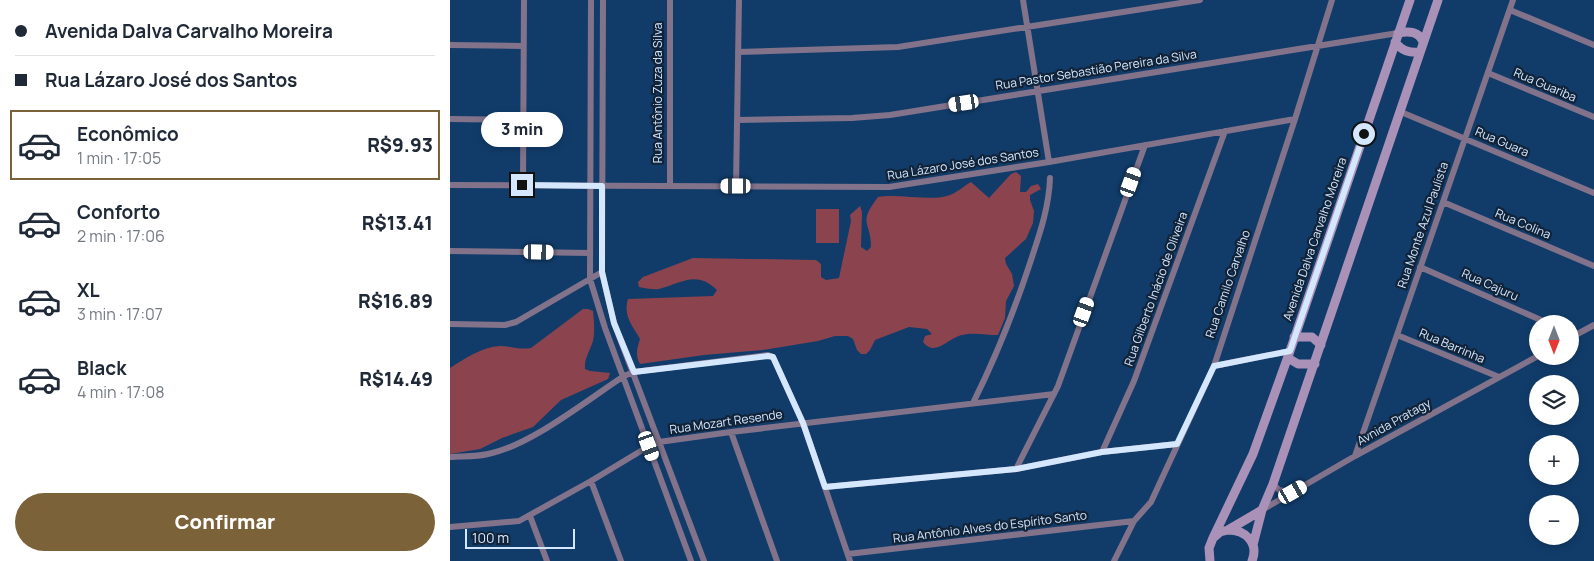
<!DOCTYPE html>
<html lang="pt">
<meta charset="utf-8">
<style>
:root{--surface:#fff;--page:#f6f6f7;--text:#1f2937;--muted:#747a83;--line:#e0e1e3;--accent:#7c6239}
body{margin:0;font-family:Manrope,sans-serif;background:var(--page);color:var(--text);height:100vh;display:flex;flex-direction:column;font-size:19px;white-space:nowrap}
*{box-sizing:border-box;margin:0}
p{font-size:16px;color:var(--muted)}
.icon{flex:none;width:28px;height:28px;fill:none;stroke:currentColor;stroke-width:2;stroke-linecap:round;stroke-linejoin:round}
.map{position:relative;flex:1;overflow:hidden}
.sheet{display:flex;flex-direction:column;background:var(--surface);width:450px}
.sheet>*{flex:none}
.banner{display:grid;align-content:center;height:110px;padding:0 15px;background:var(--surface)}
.needle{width:32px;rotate:180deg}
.buttons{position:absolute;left:1079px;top:315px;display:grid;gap:10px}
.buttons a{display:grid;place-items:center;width:50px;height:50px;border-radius:50%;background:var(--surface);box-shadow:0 2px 8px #0003;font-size:25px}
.scale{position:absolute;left:15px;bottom:12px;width:110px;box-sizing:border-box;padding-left:5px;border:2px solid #d4e7fd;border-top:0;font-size:14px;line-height:18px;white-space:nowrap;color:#d4e7fd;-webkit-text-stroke:4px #112338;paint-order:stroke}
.end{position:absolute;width:22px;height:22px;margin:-11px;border:6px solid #d4e7fd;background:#111;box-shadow:0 0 0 2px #111}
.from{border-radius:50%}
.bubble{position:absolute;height:35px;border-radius:18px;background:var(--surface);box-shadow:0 2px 8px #0003;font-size:16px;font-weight:800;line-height:35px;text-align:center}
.car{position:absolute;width:15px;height:30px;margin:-15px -8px;border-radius:6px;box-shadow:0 0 4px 1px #0007;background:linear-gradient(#fff 24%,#345 0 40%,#fff 0 76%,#345 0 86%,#fff 0)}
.banner b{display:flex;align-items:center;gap:18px;height:48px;font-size:19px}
.banner b+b{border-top:1px solid var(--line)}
.banner i{width:12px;height:12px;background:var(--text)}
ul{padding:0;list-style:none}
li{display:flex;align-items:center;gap:15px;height:70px;margin:0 10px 8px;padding:0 5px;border:2px solid transparent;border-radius:0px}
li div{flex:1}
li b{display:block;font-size:19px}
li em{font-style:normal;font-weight:800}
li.active{border-color:var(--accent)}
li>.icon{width:45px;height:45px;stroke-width:1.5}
.button{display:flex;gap:10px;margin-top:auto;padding:10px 15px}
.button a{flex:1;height:58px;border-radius:30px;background:var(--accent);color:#fff;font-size:20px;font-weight:800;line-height:58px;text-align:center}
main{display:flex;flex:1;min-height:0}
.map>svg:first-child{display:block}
</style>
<main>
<section class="sheet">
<div class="banner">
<b><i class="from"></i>Avenida Dalva Carvalho Moreira</b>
<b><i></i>Rua Lázaro José dos Santos</b>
</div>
<ul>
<li class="active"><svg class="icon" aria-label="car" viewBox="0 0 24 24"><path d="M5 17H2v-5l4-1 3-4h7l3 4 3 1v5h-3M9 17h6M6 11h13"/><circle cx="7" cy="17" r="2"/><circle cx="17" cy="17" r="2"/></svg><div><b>Econômico</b><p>1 min · 17:05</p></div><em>R$9.93</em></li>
<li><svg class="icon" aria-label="car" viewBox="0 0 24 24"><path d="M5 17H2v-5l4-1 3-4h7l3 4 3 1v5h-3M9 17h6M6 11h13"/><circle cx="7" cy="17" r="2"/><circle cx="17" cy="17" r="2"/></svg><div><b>Conforto</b><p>2 min · 17:06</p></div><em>R$13.41</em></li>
<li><svg class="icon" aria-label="car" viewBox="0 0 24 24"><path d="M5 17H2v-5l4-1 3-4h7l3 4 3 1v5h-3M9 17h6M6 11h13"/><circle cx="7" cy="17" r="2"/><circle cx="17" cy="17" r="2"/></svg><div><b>XL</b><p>3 min · 17:07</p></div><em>R$16.89</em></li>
<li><svg class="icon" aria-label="car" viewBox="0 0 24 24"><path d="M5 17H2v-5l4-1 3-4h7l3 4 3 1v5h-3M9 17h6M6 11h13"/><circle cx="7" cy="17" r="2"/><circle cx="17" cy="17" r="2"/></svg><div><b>Black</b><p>4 min · 17:08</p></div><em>R$14.49</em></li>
</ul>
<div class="button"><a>Confirmar</a></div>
</section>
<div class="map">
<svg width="1144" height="561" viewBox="0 0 1144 561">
<rect width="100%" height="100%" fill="#113c6a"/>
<path fill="#8b444d" d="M566,172L571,176L570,192H576L581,186L588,184L591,189L580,195V200L584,211L583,223L576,239L555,258L556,264L562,274L564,286L556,301L555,318L548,335C537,335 523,332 512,335C499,337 485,358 473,342L475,336L482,334L477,329L459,327L425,340L420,350L416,354H411L407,350L403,339L398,336H385L368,341L313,350L254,355L190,364C185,355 187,349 190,339C182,325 173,316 178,299L263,296L267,290C246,270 232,283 209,289C203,290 195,288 189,287L188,282L193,277L243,258L366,260L371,264V277L376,280L389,278L401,221L400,215L410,206L412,212L411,247L417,251L421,247C421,220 407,225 428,197C448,193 483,202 500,195C508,192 514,186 521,182L539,198L561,174Z
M366,209H389V243H366Z
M133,309H138L143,311C144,320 145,332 143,341C140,351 134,358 135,369L140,371L160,373L158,379L111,400L83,427L52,438L30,449L0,454V368C14,359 32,347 50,346C60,346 70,350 81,348Z"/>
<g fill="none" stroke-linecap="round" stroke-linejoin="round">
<path stroke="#82738b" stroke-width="6" d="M141,0L140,279L155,328L241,561
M153,0L152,272L164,323L254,561
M220,0V186
M573,0L599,162
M1060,10L1144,45
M0,45L73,46
M288,52L448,47L750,0
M1038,73L1144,117
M951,112L1144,193
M0,119L73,120
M287,120L402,118L440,115L948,33
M0,185L439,187L599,162L845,119
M73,185L74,0
M286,186L289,0
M993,202L1144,266
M0,251L140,253
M970,267L1100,324
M0,324L55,325L66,322L152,272
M947,335L1049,377
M1120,338L1144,325
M764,366L840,351
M523,403C546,357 565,309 581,260C590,233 599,207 600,178
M281,432L327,561
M652,452L684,381L775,131
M905,456L1063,0
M0,457C12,456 26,457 38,454C80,446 137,400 174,376L184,372L318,355L323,357L353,423L400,561
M566,469L608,386L695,145
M141,481L171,561
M823,484L829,490L841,492
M375,487L566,469L652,452L727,444
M812,510L905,456L1088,356
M80,516L97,561
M0,527L69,521L141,481L199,446L209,442L281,432L604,394
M398,554L684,521
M664,561L684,521L701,502L764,366L845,119L882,0"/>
<path stroke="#aa91b8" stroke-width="9" d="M948,33C959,31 969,31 973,42
M945,42C952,51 959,53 970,52
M844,337H862L871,345
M838,358L848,364H865
M778,530C796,530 809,543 802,561
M763,538L803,454L840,351L960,0
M803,545L812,510L823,484L988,0
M760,561L759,548L763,538L770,532L778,530L812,510"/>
</g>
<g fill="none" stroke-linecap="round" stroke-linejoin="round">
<path stroke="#d4e7fd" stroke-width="6" d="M72,185L152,186V272L164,323L184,372L318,356L323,357L353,423L375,487L566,469L652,452L727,444L764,366L840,351L914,134"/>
</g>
<g text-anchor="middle" stroke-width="4.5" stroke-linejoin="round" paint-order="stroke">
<g font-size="12" fill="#d4e7fd" stroke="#112338">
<text transform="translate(646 70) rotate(-9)" y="4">Rua Pastor Sebastião Pereira da Silva</text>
<text transform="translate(1095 85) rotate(23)" y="4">Rua Guariba</text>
<text transform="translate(208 93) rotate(-90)" y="4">Rua Antônio Zuza da Silva</text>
<text transform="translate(1052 142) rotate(23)" y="4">Rua Guara</text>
<text transform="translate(513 164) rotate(-9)" y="4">Rua Lázaro José dos Santos</text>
<text transform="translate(1073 224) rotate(23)" y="4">Rua Colina</text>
<text transform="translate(973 225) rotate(-71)" y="4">Rua Monte Azul Paulista</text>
<text transform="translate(865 239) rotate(-71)" y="4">Avenida Dalva Carvalho Moreira</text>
<text transform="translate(778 284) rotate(-71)" y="4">Rua Camilo Carvalho</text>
<text transform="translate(1040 285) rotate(24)" y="4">Rua Cajuru</text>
<text transform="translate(706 289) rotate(-70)" y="4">Rua Gilberto Inácio de Oliveira</text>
<text transform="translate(1002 346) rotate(23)" y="4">Rua Barrinha</text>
<text transform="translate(276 422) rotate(-8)" y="4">Rua Mozart Resende</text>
<text transform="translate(944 422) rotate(-29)" y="4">Avnida Pratagy</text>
<text transform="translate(540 527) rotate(-7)" y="4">Rua Antônio Alves do Espírito Santo</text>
</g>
</g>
</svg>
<div class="buttons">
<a><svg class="needle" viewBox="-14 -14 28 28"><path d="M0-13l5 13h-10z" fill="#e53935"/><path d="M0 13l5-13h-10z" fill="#747a83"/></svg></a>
<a><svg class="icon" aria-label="layers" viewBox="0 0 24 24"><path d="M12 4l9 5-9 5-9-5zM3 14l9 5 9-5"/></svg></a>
<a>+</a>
<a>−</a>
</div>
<div class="scale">100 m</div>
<i class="end from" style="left:914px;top:134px"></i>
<i class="end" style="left:72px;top:185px"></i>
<div class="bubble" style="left:31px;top:112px;width:82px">3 min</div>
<i class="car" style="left:514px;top:103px;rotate:261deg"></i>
<i class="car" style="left:681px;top:182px;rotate:20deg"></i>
<i class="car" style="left:286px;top:186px;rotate:270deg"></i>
<i class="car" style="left:89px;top:252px;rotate:91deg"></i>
<i class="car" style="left:634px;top:312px;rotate:20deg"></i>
<i class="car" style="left:199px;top:446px;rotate:160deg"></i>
<i class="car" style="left:843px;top:492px;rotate:60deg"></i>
</div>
</main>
